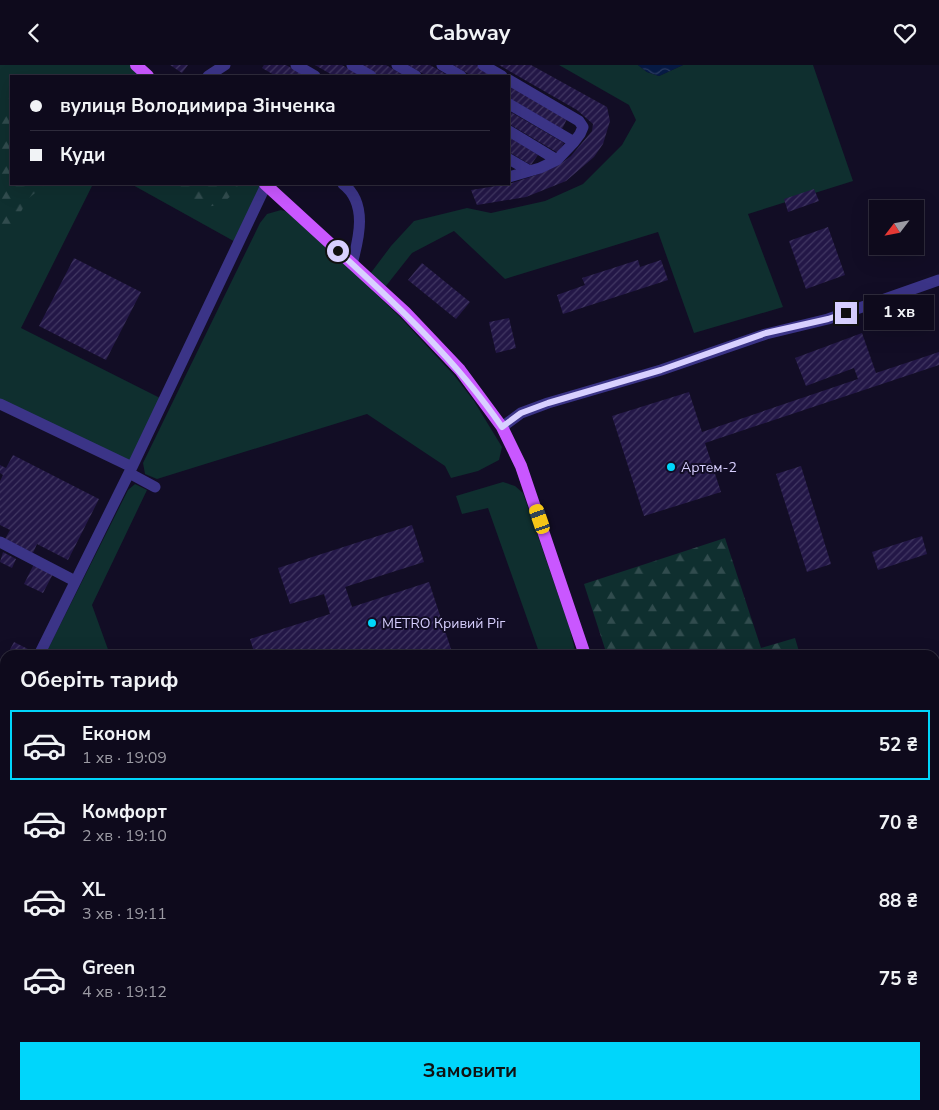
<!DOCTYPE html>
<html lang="uk">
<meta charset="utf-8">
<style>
:root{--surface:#0e0a1c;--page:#171325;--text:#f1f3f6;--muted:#9b9aa3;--line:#2e2b3b;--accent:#00d6fb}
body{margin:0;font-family:"Nunito Sans",sans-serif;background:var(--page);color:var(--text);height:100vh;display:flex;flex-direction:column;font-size:19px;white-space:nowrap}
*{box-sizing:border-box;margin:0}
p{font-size:16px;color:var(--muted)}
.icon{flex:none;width:28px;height:28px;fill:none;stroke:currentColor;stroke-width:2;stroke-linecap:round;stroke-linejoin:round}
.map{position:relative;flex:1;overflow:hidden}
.panel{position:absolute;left:0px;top:585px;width:940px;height:460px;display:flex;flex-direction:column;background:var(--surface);border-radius:15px 15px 0 0;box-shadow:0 5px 20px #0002,0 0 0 1px var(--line)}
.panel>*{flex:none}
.top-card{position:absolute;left:10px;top:10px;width:500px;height:110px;border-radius:0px;box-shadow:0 5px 20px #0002,0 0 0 1px var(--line);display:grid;align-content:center;height:110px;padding:0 20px;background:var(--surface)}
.needle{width:32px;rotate:238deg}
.buttons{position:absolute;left:869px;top:135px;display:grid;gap:10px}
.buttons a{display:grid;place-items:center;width:55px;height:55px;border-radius:0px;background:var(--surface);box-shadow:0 5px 20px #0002,0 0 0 1px var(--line);font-size:25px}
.end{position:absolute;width:22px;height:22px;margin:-11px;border:6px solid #d8d0ff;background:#111;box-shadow:0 0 0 2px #111}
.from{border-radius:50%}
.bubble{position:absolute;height:35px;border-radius:0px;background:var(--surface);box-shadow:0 5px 20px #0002,0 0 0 1px var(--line);font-size:16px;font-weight:700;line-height:35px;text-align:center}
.car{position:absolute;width:15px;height:30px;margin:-15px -8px;border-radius:6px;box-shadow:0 0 4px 1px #0007;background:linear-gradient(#f5c518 24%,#345 0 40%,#f5c518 0 76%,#345 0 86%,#f5c518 0)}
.top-card b{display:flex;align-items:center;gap:18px;height:48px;font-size:19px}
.top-card b+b{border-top:1px solid var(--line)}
.top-card i{width:12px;height:12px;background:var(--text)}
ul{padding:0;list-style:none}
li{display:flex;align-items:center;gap:15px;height:70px;margin:0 10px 8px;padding:0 10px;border:2px solid transparent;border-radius:0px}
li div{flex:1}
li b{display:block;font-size:19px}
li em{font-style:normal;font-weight:700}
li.on{border-color:var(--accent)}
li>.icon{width:45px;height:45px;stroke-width:1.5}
h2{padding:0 20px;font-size:22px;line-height:60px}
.action{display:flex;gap:10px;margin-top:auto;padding:10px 20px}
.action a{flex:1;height:58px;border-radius:0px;background:var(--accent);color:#111;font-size:20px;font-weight:700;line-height:58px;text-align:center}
header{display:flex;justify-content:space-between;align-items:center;height:65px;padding:0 20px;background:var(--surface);font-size:22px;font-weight:700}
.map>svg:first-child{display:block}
</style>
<header><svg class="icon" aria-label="back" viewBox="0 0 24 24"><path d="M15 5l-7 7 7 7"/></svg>Cabway<svg class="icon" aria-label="heart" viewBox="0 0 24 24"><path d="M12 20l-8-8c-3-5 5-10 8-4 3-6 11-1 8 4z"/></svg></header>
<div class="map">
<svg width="939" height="1045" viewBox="0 0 939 1045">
<defs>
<pattern id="forest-firs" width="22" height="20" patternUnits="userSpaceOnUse" patternTransform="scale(1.25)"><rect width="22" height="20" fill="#0f2f2f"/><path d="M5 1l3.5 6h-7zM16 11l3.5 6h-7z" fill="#314c4e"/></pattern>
<pattern id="water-waves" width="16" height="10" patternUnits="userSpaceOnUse" patternTransform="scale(1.25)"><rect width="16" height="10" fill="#061a44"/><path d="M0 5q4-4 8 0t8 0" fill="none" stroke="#2a3a60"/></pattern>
<pattern id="building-hatch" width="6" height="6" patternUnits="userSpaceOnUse" patternTransform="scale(1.25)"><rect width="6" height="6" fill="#231747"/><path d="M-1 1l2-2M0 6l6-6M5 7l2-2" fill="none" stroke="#423863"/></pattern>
</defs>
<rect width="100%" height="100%" fill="#120d25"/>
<path fill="#0f2f2f" d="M0,0H136L148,11H11V119H93L21,263L164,335L132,402L0,339Z
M559,0H638L647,7L659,11L683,0H813L853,116L748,149L783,242L694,268L658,167L505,214L454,166L412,188L382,226L367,213L391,181L414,156L467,143L491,148L545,136L583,119L622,80L636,55L629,40Z
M131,119H265L239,179Z
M281,145L291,148L399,251L454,310L474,336L502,382L499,395L478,406L451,413L445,401L367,349L157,414L145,409L143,398L260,158L267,149Z
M503,417L515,421L523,428L570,564L576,590H540L488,443L462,449L456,431Z
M135,419L147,425L92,540L110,590H45L128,425Z
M5,671V847L0,844V681Z
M0,945L5,947V1040H192L202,1045H0Z
M218,1040H288L291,1045H228Z
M658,1040H717L719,1045H659Z"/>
<path fill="url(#forest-firs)" d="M11,32V119H46L29,133L9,167L6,171L0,173V47L6,36Z
M163,119H236L238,122C214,157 190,137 163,119Z
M725,473L761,583L795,573L800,590H607L584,519Z"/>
<path fill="url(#water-waves)" d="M638,0H683L659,11L647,7Z"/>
<path fill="url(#building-hatch)" d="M170,0H188L182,8Z
M264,0H286L306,11H276L262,3Z
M315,0H342L361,11H334Z
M361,0H386L405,11H380Z
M408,0H430L449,11H427Z
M453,0H476L495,11H472Z
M499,0H531L607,42L610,56L603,79L594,92L566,116L526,132L477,140L471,125L509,119L539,109L559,100L571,91L592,66L593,59L577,45Z
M509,20L567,54L562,64L509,33Z
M509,46L564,78L558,88L509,59Z
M509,72L538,90L531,100L509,87Z
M814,124L819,136L788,147L784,134Z
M828,162L845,210L806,224L789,176Z
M74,193L141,227L106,295L39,261Z
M638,195L640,202L661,195L668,215L563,249L557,230L585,220L582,213Z
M422,198L470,237L456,254L408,215Z
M509,253L516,283L496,288L489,257Z
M862,268L876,308L939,287V300L705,378L721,427L644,451L612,351L689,327L702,367L858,314L854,303L806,321L795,293Z
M13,390L99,434L68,495L37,479L33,488L5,474L10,465L0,460V416L3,410L0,408V400L6,403Z
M801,401L831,499L807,507L776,409Z
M412,460L424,497L345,522L346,524L352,542L429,517L453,590H255L250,574L330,549L324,529L290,539L278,503Z
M922,471L927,489L878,505L872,487Z
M3,487L16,494L12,503L0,497Z
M34,499L53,509L43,528L24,519Z
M14,577L28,584L25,590H7Z
M935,858L939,869V935L935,936Z"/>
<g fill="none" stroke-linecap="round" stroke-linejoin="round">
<path stroke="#3b3487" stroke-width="11" d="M296,0L315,11
M352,0L371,11
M397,0L416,11
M442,0L461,11
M483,0L502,11
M208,11L225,0
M509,15L579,56L583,62L580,69L574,77L509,39
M509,66L557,95
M509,94L528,105
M509,112L540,103L557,95L574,77
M343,119C368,138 359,173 352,199
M0,339L132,402
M502,362L521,348L548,338L661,305L766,269L828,254L939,215
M129,408L155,422
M0,477L75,516
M39,590L132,402L266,120
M0,668L5,658
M0,939L5,941
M935,1022L939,1021
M204,1040L214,1045
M796,1040L798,1045
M819,1040L821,1045
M389,1045L405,1040
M642,1045L643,1040
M863,1045L879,1040"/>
<path stroke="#c957ff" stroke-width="12" d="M136,0L148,11
M265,119L405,247L460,305L502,362L521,401L585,590
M727,1040L729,1045"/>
</g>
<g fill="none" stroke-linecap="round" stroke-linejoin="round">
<path stroke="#d8d0ff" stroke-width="6" d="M338,186C398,241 456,295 502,362L521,348L548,338L661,305L766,268L828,254L846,248"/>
</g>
<g fill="#00d6fb" stroke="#120d25" stroke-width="2">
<circle cx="671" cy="402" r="5"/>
<circle cx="372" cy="558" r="5"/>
</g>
<g text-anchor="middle" stroke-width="4" stroke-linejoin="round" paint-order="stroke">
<g font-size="14" fill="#d8d0ff" stroke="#120d25" text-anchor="start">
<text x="681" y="407">Артем-2</text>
<text x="382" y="563">METRO Кривий Ріг</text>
</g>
</g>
</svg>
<div class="buttons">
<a><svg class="needle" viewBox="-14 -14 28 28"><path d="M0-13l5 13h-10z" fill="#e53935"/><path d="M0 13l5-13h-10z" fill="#9b9aa3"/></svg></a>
</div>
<i class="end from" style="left:338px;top:186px"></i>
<i class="end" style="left:846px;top:248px"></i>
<div class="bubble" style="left:864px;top:230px;width:70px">1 хв</div>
<i class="car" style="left:540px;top:454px;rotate:341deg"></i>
<div class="top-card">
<b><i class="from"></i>вулиця Володимира Зінченка</b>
<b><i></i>Куди</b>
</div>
<section class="panel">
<h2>Оберіть тариф</h2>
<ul>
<li class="on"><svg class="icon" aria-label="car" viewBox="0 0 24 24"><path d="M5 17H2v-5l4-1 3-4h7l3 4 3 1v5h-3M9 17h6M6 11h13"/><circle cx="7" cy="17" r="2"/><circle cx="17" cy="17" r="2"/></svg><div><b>Економ</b><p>1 хв · 19:09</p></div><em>52 ₴</em></li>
<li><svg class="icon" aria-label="car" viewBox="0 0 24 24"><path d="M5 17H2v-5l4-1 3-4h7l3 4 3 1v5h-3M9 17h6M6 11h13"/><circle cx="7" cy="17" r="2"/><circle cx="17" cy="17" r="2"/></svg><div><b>Комфорт</b><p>2 хв · 19:10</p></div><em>70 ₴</em></li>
<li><svg class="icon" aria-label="car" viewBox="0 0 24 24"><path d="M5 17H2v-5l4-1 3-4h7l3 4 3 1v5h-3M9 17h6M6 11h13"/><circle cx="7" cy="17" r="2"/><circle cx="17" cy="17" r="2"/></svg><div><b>XL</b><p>3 хв · 19:11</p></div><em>88 ₴</em></li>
<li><svg class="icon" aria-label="car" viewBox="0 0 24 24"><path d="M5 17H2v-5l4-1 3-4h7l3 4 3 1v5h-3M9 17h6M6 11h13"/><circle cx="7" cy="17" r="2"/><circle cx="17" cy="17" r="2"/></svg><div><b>Green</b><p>4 хв · 19:12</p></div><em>75 ₴</em></li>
</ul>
<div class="action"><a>Замовити</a></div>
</section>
</div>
